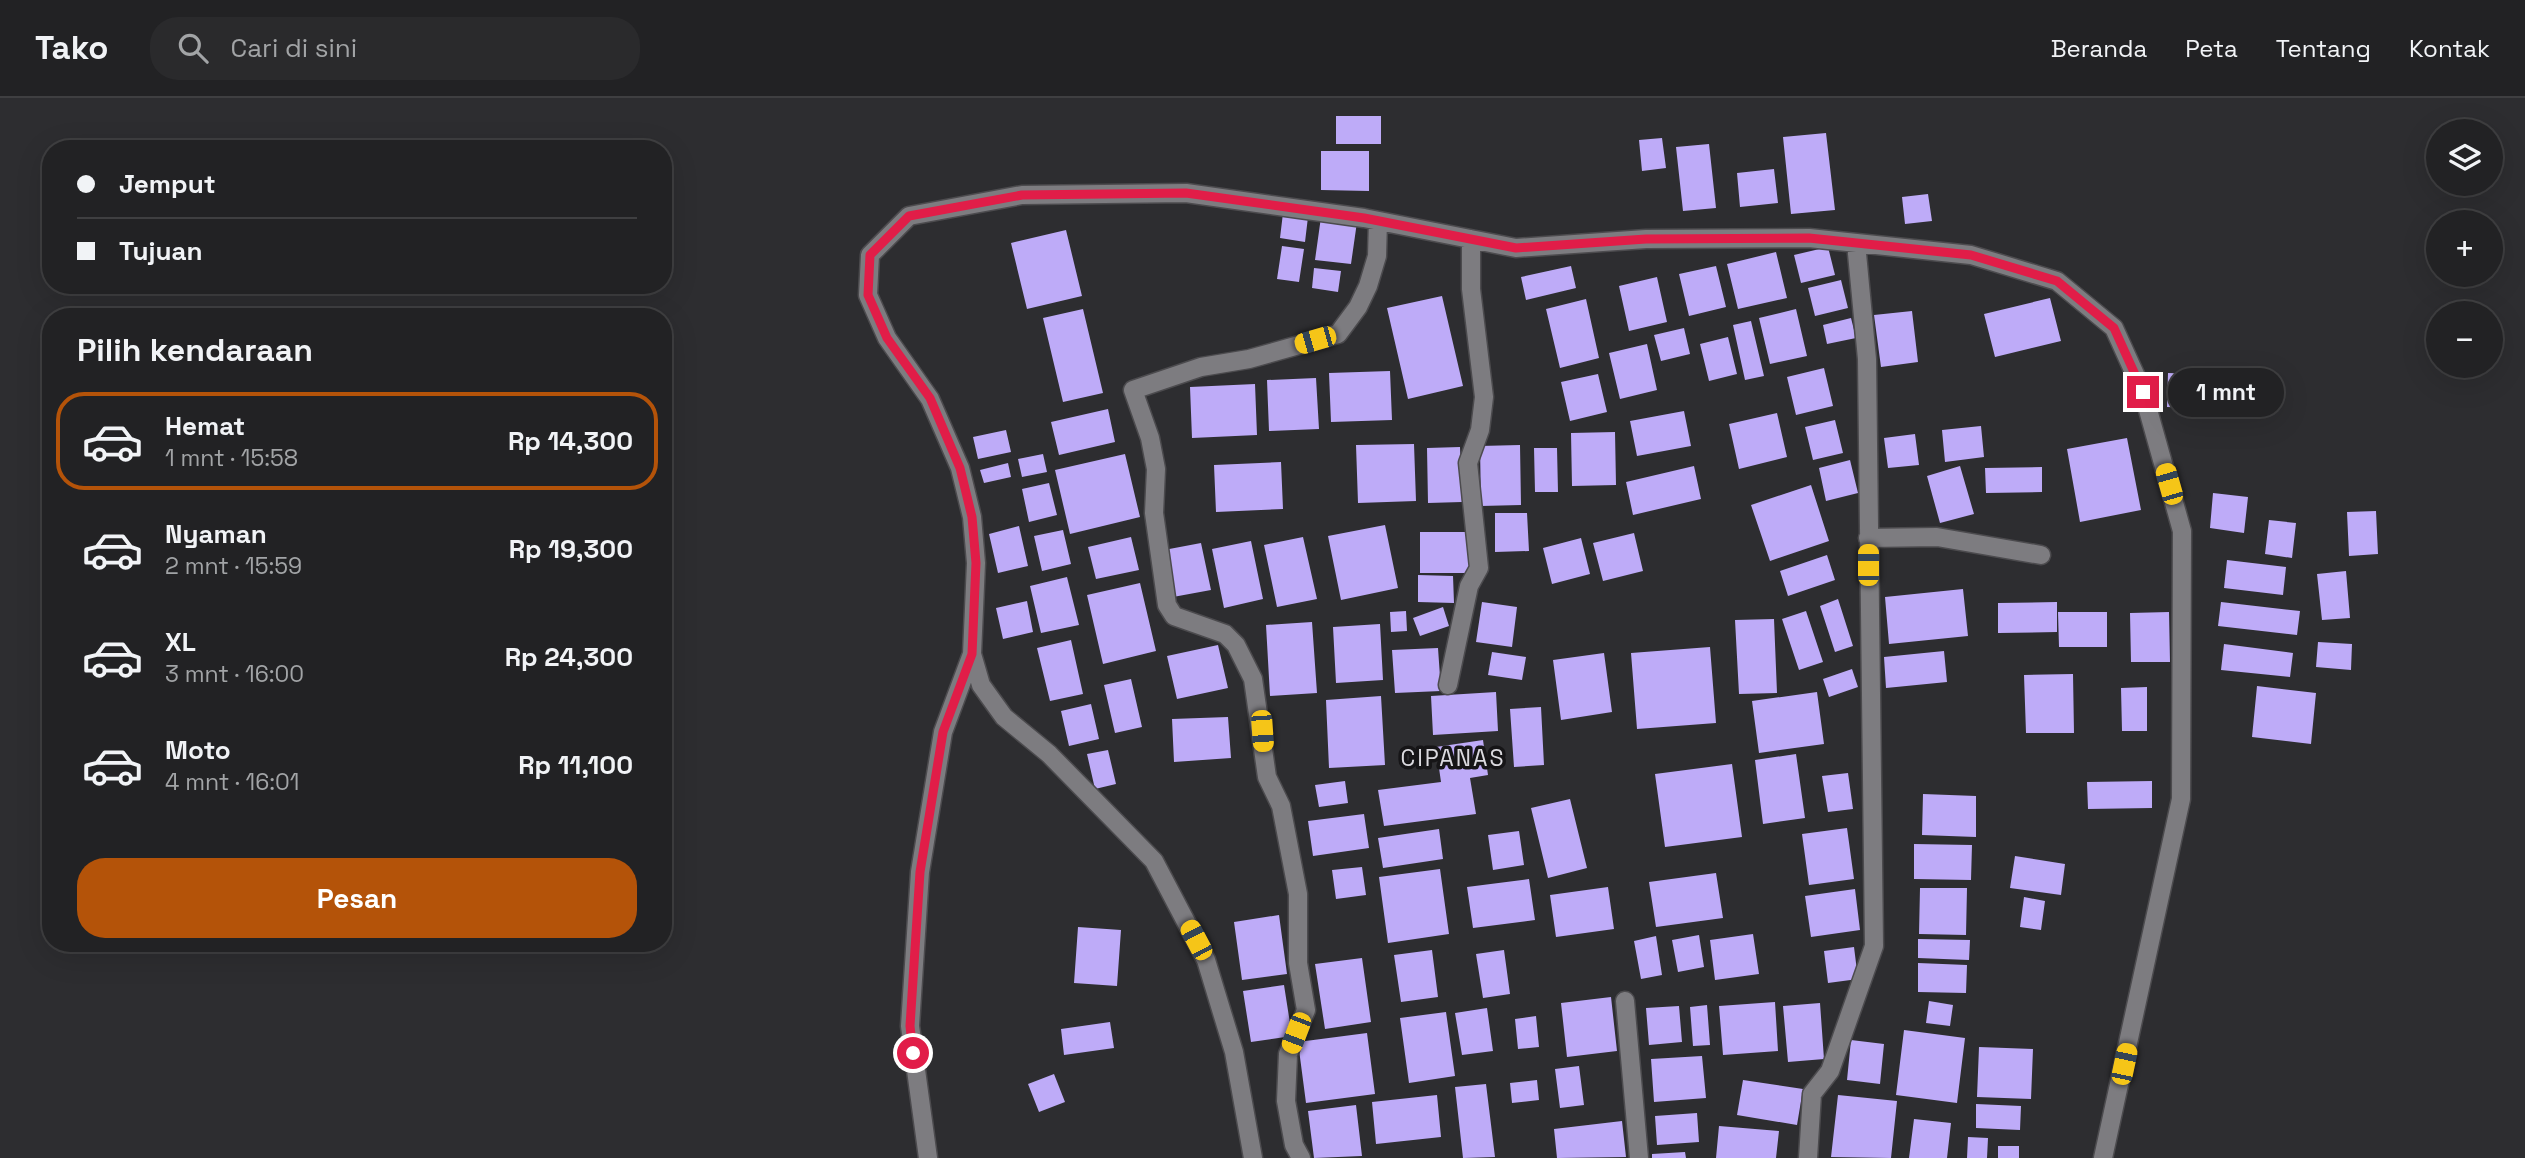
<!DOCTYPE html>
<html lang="id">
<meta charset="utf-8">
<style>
:root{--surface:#222224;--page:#2a2a2c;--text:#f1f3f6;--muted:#a2a4a6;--line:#3f3f41;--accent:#b45309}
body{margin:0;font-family:"Space Grotesk",sans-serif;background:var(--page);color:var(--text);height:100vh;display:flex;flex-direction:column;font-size:26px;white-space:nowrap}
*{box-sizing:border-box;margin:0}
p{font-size:23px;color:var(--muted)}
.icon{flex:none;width:38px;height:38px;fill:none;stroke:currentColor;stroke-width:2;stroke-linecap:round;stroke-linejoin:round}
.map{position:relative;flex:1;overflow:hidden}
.drawer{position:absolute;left:42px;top:210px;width:630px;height:644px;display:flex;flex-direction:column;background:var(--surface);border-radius:28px;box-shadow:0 7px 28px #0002,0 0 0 2px var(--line)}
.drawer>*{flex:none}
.guide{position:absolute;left:42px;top:42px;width:630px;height:154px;border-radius:28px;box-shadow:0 7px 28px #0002,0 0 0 2px var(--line);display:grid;align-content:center;height:154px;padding:0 35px;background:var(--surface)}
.tools{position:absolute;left:2426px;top:21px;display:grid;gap:14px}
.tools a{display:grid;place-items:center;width:77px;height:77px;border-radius:50%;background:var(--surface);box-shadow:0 7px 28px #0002,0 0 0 2px var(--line);font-size:35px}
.end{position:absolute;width:32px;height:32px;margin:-16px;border:9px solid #e11d48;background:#fff;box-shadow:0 0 0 4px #fff}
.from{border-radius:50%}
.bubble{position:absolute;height:49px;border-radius:24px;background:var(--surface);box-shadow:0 7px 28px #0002,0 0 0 2px var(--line);font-size:23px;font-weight:600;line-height:49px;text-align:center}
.car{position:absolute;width:21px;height:42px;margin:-21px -10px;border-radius:9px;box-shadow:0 0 5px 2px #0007;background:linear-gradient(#f5c518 24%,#345 0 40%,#f5c518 0 76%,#345 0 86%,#f5c518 0)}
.guide b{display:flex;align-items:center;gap:24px;height:66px;font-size:26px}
.guide b+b{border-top:2px solid var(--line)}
.guide i{width:18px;height:18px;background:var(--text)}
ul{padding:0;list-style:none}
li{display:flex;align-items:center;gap:21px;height:98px;margin:0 14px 10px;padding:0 21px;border:4px solid transparent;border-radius:28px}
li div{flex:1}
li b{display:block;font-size:26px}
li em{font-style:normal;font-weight:600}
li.current{border-color:var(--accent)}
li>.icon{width:63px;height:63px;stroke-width:1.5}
h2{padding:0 35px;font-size:32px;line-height:84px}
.cta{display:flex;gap:14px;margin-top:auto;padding:14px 35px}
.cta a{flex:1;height:80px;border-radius:28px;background:var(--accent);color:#fff;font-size:28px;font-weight:600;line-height:80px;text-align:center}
header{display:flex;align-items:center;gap:42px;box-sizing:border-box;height:98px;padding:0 35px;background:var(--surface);border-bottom:2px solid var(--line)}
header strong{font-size:33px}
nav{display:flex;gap:38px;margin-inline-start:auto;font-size:24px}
.search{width:490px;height:63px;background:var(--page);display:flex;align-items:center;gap:18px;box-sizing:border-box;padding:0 24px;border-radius:28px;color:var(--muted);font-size:26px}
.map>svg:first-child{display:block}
</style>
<header>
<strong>Tako</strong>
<div class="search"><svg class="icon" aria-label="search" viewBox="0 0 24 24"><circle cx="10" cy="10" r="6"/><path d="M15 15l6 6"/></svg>Cari di sini</div>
<nav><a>Beranda</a><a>Peta</a><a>Tentang</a><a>Kontak</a></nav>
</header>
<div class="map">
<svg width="2525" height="1060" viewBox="0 0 2525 1060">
<rect width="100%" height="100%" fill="#2d2d30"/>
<path fill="#beabf8" d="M1336,18H1381V46H1336Z
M1826,35L1835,112L1791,116L1783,39Z
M1662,40L1666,70L1642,73L1639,42Z
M1709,46L1716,110L1683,113L1676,49Z
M1321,53H1369V93L1321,92Z
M1774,71L1778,105L1740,109L1737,75Z
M1928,96L1932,123L1905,126L1902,99Z
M1283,115L1308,119L1305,144L1280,140Z
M1321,119L1357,124L1351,166L1315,162Z
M1066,132L1082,198L1027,211L1011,145Z
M1282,148L1304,151L1299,184L1277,181Z
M1828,149L1835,177L1801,185L1794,157Z
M1776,154L1787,200L1738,211L1727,166Z
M1571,168L1576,190L1526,202L1521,179Z
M1716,168L1726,209L1689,218L1679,176Z
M1314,170L1341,173L1338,194L1312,190Z
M1657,179L1667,224L1629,233L1619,188Z
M1841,182L1848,210L1815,218L1808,190Z
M1442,198L1463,288L1408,301L1387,210Z
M2050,200L2061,243L1995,259L1984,216Z
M1586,201L1599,260L1560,270L1546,211Z
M1083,211L1103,295L1063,304L1043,220Z
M1796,211L1807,258L1770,266L1759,220Z
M1912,213L1918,264L1881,269L1874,217Z
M1851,220L1856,240L1827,246L1823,227Z
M1751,223L1764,278L1745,282L1733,227Z
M1684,230L1690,256L1661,263L1654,237Z
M1728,239L1737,276L1709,283L1700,246Z
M1647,246L1657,292L1620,301L1609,255Z
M1824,270L1833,308L1796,317L1787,279Z
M1390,273L1392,322L1331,324L1329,275Z
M2168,275L2199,276L2198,310L2167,309Z
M1598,276L1607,314L1570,323L1561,284Z
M1316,280L1319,331L1269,333L1267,282Z
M1255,286L1257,337L1192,340L1190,289Z
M1108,311L1115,344L1059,357L1051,324Z
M1684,313L1691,348L1637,358L1630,323Z
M1777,315L1787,359L1739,371L1729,326Z
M1835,322L1843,355L1813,362L1805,329Z
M1981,328L1984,359L1945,364L1942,332Z
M1006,332L1011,354L978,361L973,339Z
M1615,334L1616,387L1572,388L1571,335Z
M1915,336L1919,367L1888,370L1884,340Z
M2127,340L2141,412L2080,424L2067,351Z
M1414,346L1416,403L1358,405L1356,347Z
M1520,347L1521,407L1481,408L1480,348Z
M1460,349L1462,404L1428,405L1427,350Z
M1534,350H1557L1558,394H1535Z
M1043,356L1047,374L1022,379L1018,361Z
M1125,356L1140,419L1070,436L1055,372Z
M1850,362L1858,395L1826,403L1819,370Z
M1281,364L1283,411L1216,414L1214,367Z
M1008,365L1011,379L984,385L980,372Z
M1694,368L1701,401L1633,417L1626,384Z
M1960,368L1974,416L1940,425L1927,378Z
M2042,369V394L1986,395L1985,370Z
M1049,385L1057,417L1029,424L1022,391Z
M1811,387L1829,443L1770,463L1751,407Z
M2213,395L2248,399L2244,435L2210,430Z
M2376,413L2378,456L2349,458L2347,414Z
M1495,415H1527L1529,453L1495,454Z
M2269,422L2296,425L2292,460L2265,456Z
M1385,427L1398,490L1341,502L1328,438Z
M1019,428L1028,468L998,475L989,436Z
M1063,432L1071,466L1042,473L1034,438Z
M1420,434H1473V475H1420Z
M1634,435L1643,473L1603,483L1593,445Z
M1131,439L1139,472L1096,481L1088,449Z
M1303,439L1317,501L1277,509L1264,447Z
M1581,440L1590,476L1552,486L1543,450Z
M1251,443L1263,501L1224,510L1212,451Z
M1201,445L1211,492L1173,499L1164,452Z
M1827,457L1835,482L1788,498L1780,473Z
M2227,462L2286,469L2283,497L2224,490Z
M2346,473L2350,520L2322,522L2317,476Z
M1418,477L1453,478L1454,505L1418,504Z
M1067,479L1079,527L1041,535L1030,488Z
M1140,485L1156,553L1103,566L1087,497Z
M1963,491L1968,538L1889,546L1885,499Z
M1838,501L1853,548L1835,554L1820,508Z
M1027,503L1033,534L1003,541L996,510Z
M1482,504L1517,509L1512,549L1476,544Z
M2057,504V534L1998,535V505Z
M2221,504L2300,513L2297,537L2218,528Z
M1443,509L1449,528L1420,538L1413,520Z
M1406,513L1407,533L1391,534L1390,514Z
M1806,513L1823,564L1799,572L1782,521Z
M2058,514H2107V549H2059Z
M2169,514L2170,564H2131L2130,515Z
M1774,521L1777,595L1739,596L1735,522Z
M1312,524L1317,595L1270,598L1266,527Z
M1380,526L1383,582L1336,585L1333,529Z
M1071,542L1083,596L1050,603L1037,550Z
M2318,544L2352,546L2351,572L2316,569Z
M2224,546L2293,555L2290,579L2221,572Z
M1218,547L1228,590L1177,601L1167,558Z
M1710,549L1716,625L1637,631L1631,555Z
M1438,550L1441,593L1395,595L1392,552Z
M1944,553L1947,584L1886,590L1884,559Z
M1492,554L1526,559L1522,582L1488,577Z
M1604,555L1612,614L1561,622L1553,562Z
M1852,571L1858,589L1829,599L1823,581Z
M2073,576L2074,635H2026L2024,577Z
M1131,581L1142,629L1115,635L1104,587Z
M2257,588L2316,595L2311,646L2252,639Z
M2147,589V633H2122L2121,590Z
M1496,594L1498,633L1433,637L1431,598Z
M1817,594L1824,646L1759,655L1752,603Z
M1381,598L1385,667L1329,670L1326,602Z
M1091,606L1099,641L1069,648L1061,613Z
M1541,609L1544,667L1514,669L1510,611Z
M1228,619L1231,660L1174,664L1172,621Z
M1483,642L1488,677L1470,680L1476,716L1384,728L1378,692L1441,684L1436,649Z
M1108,652L1116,686L1095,691L1087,656Z
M1796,656L1805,720L1763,726L1755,662Z
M1732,666L1742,739L1665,749L1655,676Z
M1848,675L1853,711L1828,714L1822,678Z
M1345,683L1348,705L1319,709L1315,687Z
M2152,683V710L2088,711L2087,684Z
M1923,696L1976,698V739L1922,737Z
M1570,701L1587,770L1548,780L1531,710Z
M1364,716L1369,750L1313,758L1308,723Z
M1847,730L1854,781L1809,787L1802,736Z
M1439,731L1443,761L1383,770L1378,740Z
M1519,733L1524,767L1493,772L1488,737Z
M1914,746L1972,747L1971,782L1914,781Z
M2015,758L2065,766L2061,797L2010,790Z
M1362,769L1366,797L1336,801L1332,772Z
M1440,771L1449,836L1388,845L1379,779Z
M1716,775L1723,820L1656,829L1649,784Z
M1529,781L1535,822L1473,830L1467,789Z
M1608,789L1614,831L1556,839L1550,797Z
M1920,790H1967L1966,837L1919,836Z
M1855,791L1860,832L1811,839L1805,798Z
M2024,799L2045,803L2041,832L2020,829Z
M1279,817L1287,876L1242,882L1234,824Z
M1078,829L1121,832L1117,888L1074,885Z
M1753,836L1759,876L1715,882L1710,842Z
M1699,837L1704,869L1678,874L1672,842Z
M1656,838L1662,877L1641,881L1634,843Z
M1918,841L1970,842L1969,862L1918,860Z
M1854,849L1858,881L1828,885L1824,853Z
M1432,852L1438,899L1401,904L1394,857Z
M1504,852L1510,896L1483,900L1476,856Z
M1362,860L1371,924L1325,931L1315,866Z
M1918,865L1967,867L1966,895L1918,894Z
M1284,887L1292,938L1251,944L1243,893Z
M1611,899L1617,953L1567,959L1561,905Z
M1929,903L1953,907L1950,928L1926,925Z
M1775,904L1778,953L1723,957L1719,908Z
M1820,905L1824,961L1788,964L1783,908Z
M1707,907L1710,947L1693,948L1690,909Z
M1679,908L1682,944L1649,947L1646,910Z
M1487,910L1493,953L1462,957L1455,915Z
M1446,914L1455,978L1409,985L1400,920Z
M1536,918L1539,949L1518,951L1515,921Z
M1110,924L1114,950L1064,957L1061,931Z
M1904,932L1965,940L1957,1005L1896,997Z
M1367,935L1375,996L1306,1005L1298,944Z
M1851,942L1884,946L1880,986L1847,982Z
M1979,949L2033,951L2031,1001L1977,999Z
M1702,958L1706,1000L1654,1004L1651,961Z
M1579,968L1584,1007L1560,1010L1555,971Z
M1054,976L1065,1004L1039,1014L1028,986Z
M1537,982L1539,1002L1512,1005L1510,985Z
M1743,982L1803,991L1797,1027L1737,1017Z
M1486,986L1495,1059L1463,1060L1455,989Z
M1437,997L1441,1039L1376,1046L1372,1004Z
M1838,997L1897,1003L1891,1060L1831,1059Z
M1976,1006L2021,1008L2020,1032L1976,1030Z
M1356,1007L1362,1058L1314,1060L1308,1013Z
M1697,1015L1699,1044L1657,1047L1655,1018Z
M1914,1021L1951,1025L1947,1060H1909Z
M1622,1023L1626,1059L1557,1060L1554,1031Z
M1719,1028L1779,1033L1776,1060H1716Z
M1968,1039L1988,1040L1987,1060H1967Z
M1998,1048H2019V1060H1998Z
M1685,1054L1686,1060H1652V1056Z"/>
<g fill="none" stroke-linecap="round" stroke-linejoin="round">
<g stroke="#4c4b4e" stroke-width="21">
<path id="minor" d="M1868,440L1937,439L2041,457
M1448,587L1469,488L1479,470L1468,365L1480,332L1484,299L1471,191V141
M1625,903L1639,1060
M928,1060L910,928L920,774L943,634L972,556
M1253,1060L1234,954L1206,862L1154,763L1049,656L1004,619L981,587L972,556L976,465L972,419L960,370L930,301L887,240L868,197L870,157L909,118L1022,97L1186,95L1364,120L1516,150L1646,141L1809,140L1971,157L2057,183L2114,230L2143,294L2182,433L2181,701L2103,1060
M1301,1060L1294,1047L1286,1003L1288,956L1306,912L1298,865V796L1281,708L1267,679L1253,581L1236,547L1225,536L1174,518L1167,507L1154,415L1156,371L1150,340L1133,292L1201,269L1249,261L1338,236L1358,209L1368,188L1377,158L1378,123
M1808,1060L1812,996L1830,973L1874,848L1867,261L1856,145"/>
</g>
<use href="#minor" stroke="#7d7c80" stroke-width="18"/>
</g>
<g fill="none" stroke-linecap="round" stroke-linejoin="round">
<path stroke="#e11d48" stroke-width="9" d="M913,955L910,928L920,774L943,634L972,556L976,465L972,419L960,370L930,300L887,240L868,197L870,157L909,118L1022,97L1186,95L1364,120L1516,150L1646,141L1809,140L1971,157L2057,183L2114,230L2143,294"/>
</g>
<g text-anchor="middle" stroke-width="7" stroke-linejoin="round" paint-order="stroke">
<g font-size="23" letter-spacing="2" fill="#dbdadf" stroke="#161517">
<text x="1453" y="668">CIPANAS</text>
</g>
</g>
</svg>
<div class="tools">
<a><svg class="icon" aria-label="layers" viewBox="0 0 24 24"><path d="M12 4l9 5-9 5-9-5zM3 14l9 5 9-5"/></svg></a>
<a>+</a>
<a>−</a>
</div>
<i class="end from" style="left:913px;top:955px"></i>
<i class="end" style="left:2143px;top:294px"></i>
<div class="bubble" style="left:2168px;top:270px;width:116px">1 mnt</div>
<i class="car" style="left:1315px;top:242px;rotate:254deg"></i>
<i class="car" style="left:2169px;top:386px;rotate:344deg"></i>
<i class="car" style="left:1868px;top:467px;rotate:0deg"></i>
<i class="car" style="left:1262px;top:633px;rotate:176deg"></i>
<i class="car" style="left:1196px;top:842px;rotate:332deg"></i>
<i class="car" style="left:1296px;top:935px;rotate:201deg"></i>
<i class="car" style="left:2124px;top:966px;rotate:12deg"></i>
<div class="guide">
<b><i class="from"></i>Jemput</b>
<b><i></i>Tujuan</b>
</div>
<section class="drawer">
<h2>Pilih kendaraan</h2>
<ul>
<li class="current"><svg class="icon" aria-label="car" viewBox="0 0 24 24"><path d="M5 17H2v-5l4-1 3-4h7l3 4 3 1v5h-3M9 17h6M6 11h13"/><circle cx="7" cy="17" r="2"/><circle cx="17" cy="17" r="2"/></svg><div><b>Hemat</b><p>1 mnt · 15:58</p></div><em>Rp 14,300</em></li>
<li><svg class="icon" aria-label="car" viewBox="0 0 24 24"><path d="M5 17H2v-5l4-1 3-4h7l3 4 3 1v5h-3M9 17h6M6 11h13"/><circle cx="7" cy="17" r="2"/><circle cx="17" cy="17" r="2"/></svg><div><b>Nyaman</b><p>2 mnt · 15:59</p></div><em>Rp 19,300</em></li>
<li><svg class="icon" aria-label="car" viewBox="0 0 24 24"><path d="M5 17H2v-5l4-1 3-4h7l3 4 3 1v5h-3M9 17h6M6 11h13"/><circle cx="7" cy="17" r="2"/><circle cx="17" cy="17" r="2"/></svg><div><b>XL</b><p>3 mnt · 16:00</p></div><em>Rp 24,300</em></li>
<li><svg class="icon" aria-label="car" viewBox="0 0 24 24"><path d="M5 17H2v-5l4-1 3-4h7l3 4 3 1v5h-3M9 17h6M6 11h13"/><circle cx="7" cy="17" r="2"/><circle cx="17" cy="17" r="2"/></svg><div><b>Moto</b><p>4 mnt · 16:01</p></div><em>Rp 11,100</em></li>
</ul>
<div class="cta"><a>Pesan</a></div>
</section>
</div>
